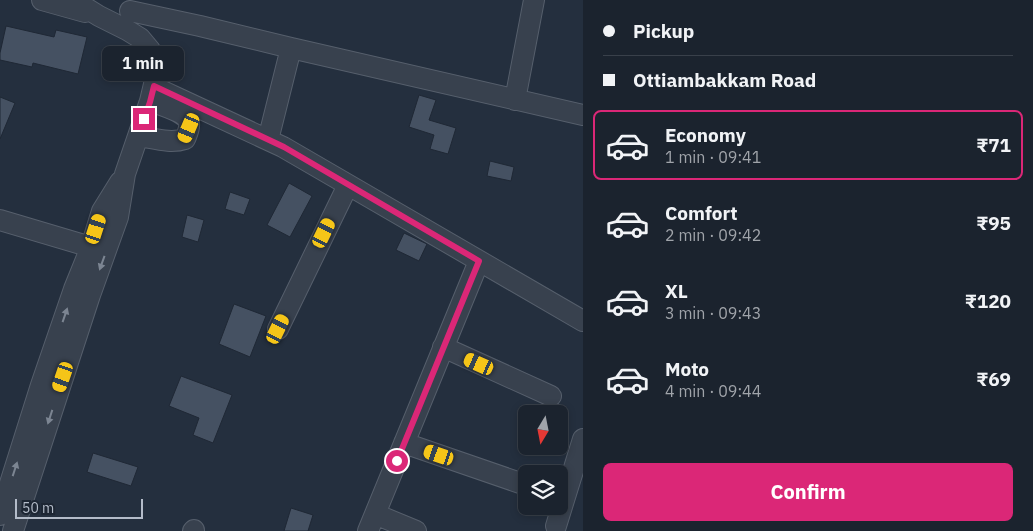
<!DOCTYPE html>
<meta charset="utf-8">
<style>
:root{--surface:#1b232e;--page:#282f3a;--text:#f1f3f6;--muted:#a0a4aa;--line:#39404a;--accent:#db2777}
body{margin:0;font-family:"IBM Plex Sans",sans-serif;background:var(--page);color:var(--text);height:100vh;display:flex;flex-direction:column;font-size:19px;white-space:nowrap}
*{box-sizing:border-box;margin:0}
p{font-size:16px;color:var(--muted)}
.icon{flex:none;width:28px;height:28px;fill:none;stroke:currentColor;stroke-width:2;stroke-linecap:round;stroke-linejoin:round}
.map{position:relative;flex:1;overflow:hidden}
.sheet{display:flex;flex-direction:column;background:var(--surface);width:450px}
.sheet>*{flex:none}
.top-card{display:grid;align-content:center;height:110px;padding:0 20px;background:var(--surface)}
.needle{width:32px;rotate:190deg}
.tools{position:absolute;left:518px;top:405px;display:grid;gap:10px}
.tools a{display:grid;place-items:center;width:50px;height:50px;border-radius:8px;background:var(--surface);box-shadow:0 2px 8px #0003,0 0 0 1px var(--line);font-size:25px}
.scale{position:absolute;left:15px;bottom:12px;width:128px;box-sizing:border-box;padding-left:5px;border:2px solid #b4bcc9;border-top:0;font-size:14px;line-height:18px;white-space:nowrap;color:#b4bcc9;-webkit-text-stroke:4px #1d2633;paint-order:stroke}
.end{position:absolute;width:22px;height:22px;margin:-11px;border:6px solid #db2777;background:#fff;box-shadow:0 0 0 2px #fff}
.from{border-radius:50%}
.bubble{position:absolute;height:35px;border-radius:8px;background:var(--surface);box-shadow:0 2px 8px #0003,0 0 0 1px var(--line);font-size:16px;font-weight:700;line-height:35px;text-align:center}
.car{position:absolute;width:15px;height:30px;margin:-15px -8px;border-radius:6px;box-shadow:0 0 4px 1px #0007;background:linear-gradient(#f5c518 24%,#345 0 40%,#f5c518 0 76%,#345 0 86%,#f5c518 0)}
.top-card b{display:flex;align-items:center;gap:18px;height:48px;font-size:19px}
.top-card b+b{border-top:1px solid var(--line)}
.top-card i{width:12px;height:12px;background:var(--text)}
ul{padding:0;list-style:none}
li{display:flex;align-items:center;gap:15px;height:70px;margin:0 10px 8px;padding:0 10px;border:2px solid transparent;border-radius:8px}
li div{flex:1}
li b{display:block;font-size:19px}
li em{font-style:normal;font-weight:700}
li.selected{border-color:var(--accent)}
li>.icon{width:45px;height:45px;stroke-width:1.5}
.button{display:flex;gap:10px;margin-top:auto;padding:10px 20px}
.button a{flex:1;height:58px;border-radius:8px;background:var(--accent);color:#fff;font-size:20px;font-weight:700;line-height:58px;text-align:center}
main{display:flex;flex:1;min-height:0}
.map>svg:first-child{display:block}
</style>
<main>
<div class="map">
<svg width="583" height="531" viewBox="0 0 583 531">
<rect width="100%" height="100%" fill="#242f3e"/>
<path fill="#455162" stroke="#1f2835" d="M6,26L54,37L56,30L87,37L78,74L33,63L32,67L0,60V53Z
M419,95L436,100L429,120L456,128L448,154L430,149L434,135L409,127Z
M0,97L15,103L0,139Z
M490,161L514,167L511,181L487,176Z
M289,183L312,196L290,237L267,225Z
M230,192L250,199L244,215L225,209Z
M187,215L204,220L198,242L182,237Z
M404,233L427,244L419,261L396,250Z
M234,304L266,316L250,357L219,344Z
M181,376L232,395L213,443L193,435L199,418L169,406Z
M93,453L138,467L131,486L87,472Z
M291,508L313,515L308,531H284Z"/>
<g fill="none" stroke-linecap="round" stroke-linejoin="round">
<g stroke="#565f6c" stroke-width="22">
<path id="minor" d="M42,0L85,12
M130,11L200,26L291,48L583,115
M154,87L283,147L583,321
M515,100L534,0
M138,136C153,138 170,144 185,139C187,134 190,129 189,123C187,112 160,105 150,101
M268,140L291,48
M0,220L91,247
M278,329L348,185
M443,347L551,396
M404,443L526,485
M375,514L416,531
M0,515L41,385L74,289L91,247L102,211L120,182
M556,526L583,439
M13,531L90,295L118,217L125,174L150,101L155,80L156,64L150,50L140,38L127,30L99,16L73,0
M193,531L194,530
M368,531L479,261"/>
</g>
<use href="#minor" stroke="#38414e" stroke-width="20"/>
</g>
<defs><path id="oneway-solid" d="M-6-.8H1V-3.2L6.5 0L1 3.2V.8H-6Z" transform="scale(1.25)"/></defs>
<g fill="#7c8592">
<use href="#oneway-solid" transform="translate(102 263) rotate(110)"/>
<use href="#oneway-solid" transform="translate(65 315) rotate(-71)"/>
<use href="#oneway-solid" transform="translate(50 417) rotate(108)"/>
<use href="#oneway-solid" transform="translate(15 469) rotate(-72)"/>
</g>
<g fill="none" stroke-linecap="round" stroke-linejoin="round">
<path stroke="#db2777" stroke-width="6" d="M144,119L150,102L154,86L284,147L479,261L397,461"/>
</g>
</svg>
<div class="tools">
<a><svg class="needle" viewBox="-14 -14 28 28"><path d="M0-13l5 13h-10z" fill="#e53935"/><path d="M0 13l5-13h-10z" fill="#a0a4aa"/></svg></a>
<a><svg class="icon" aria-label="layers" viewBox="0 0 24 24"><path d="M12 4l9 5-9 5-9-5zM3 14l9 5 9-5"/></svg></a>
</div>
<div class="scale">50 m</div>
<i class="end from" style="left:397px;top:461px"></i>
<i class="end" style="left:144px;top:119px"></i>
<div class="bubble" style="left:102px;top:46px;width:82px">1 min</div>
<i class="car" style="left:189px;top:128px;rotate:203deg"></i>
<i class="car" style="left:96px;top:229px;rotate:18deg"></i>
<i class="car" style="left:324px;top:233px;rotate:26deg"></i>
<i class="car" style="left:278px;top:329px;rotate:26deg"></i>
<i class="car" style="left:479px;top:364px;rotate:294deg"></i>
<i class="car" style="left:63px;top:377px;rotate:199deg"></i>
<i class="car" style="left:439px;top:455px;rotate:289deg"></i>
</div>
<section class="sheet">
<div class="top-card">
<b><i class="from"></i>Pickup</b>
<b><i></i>Ottiambakkam Road</b>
</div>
<ul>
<li class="selected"><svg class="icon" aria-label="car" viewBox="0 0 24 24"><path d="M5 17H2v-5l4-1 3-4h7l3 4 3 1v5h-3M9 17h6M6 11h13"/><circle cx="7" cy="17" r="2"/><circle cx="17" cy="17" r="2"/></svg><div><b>Economy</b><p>1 min · 09:41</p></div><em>₹71</em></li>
<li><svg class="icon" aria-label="car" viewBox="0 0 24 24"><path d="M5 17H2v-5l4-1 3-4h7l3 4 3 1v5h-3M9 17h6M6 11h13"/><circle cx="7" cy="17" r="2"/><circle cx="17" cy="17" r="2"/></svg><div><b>Comfort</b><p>2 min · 09:42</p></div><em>₹95</em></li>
<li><svg class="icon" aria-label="car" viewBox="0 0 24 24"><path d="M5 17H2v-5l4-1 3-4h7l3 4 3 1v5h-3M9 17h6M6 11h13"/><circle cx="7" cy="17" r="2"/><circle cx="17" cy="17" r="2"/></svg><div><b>XL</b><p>3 min · 09:43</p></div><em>₹120</em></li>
<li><svg class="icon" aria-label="car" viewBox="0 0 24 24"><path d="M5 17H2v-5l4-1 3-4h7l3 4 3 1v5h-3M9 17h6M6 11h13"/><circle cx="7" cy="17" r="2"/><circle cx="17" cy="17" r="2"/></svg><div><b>Moto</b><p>4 min · 09:44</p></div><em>₹69</em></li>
</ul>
<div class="button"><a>Confirm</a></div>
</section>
</main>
